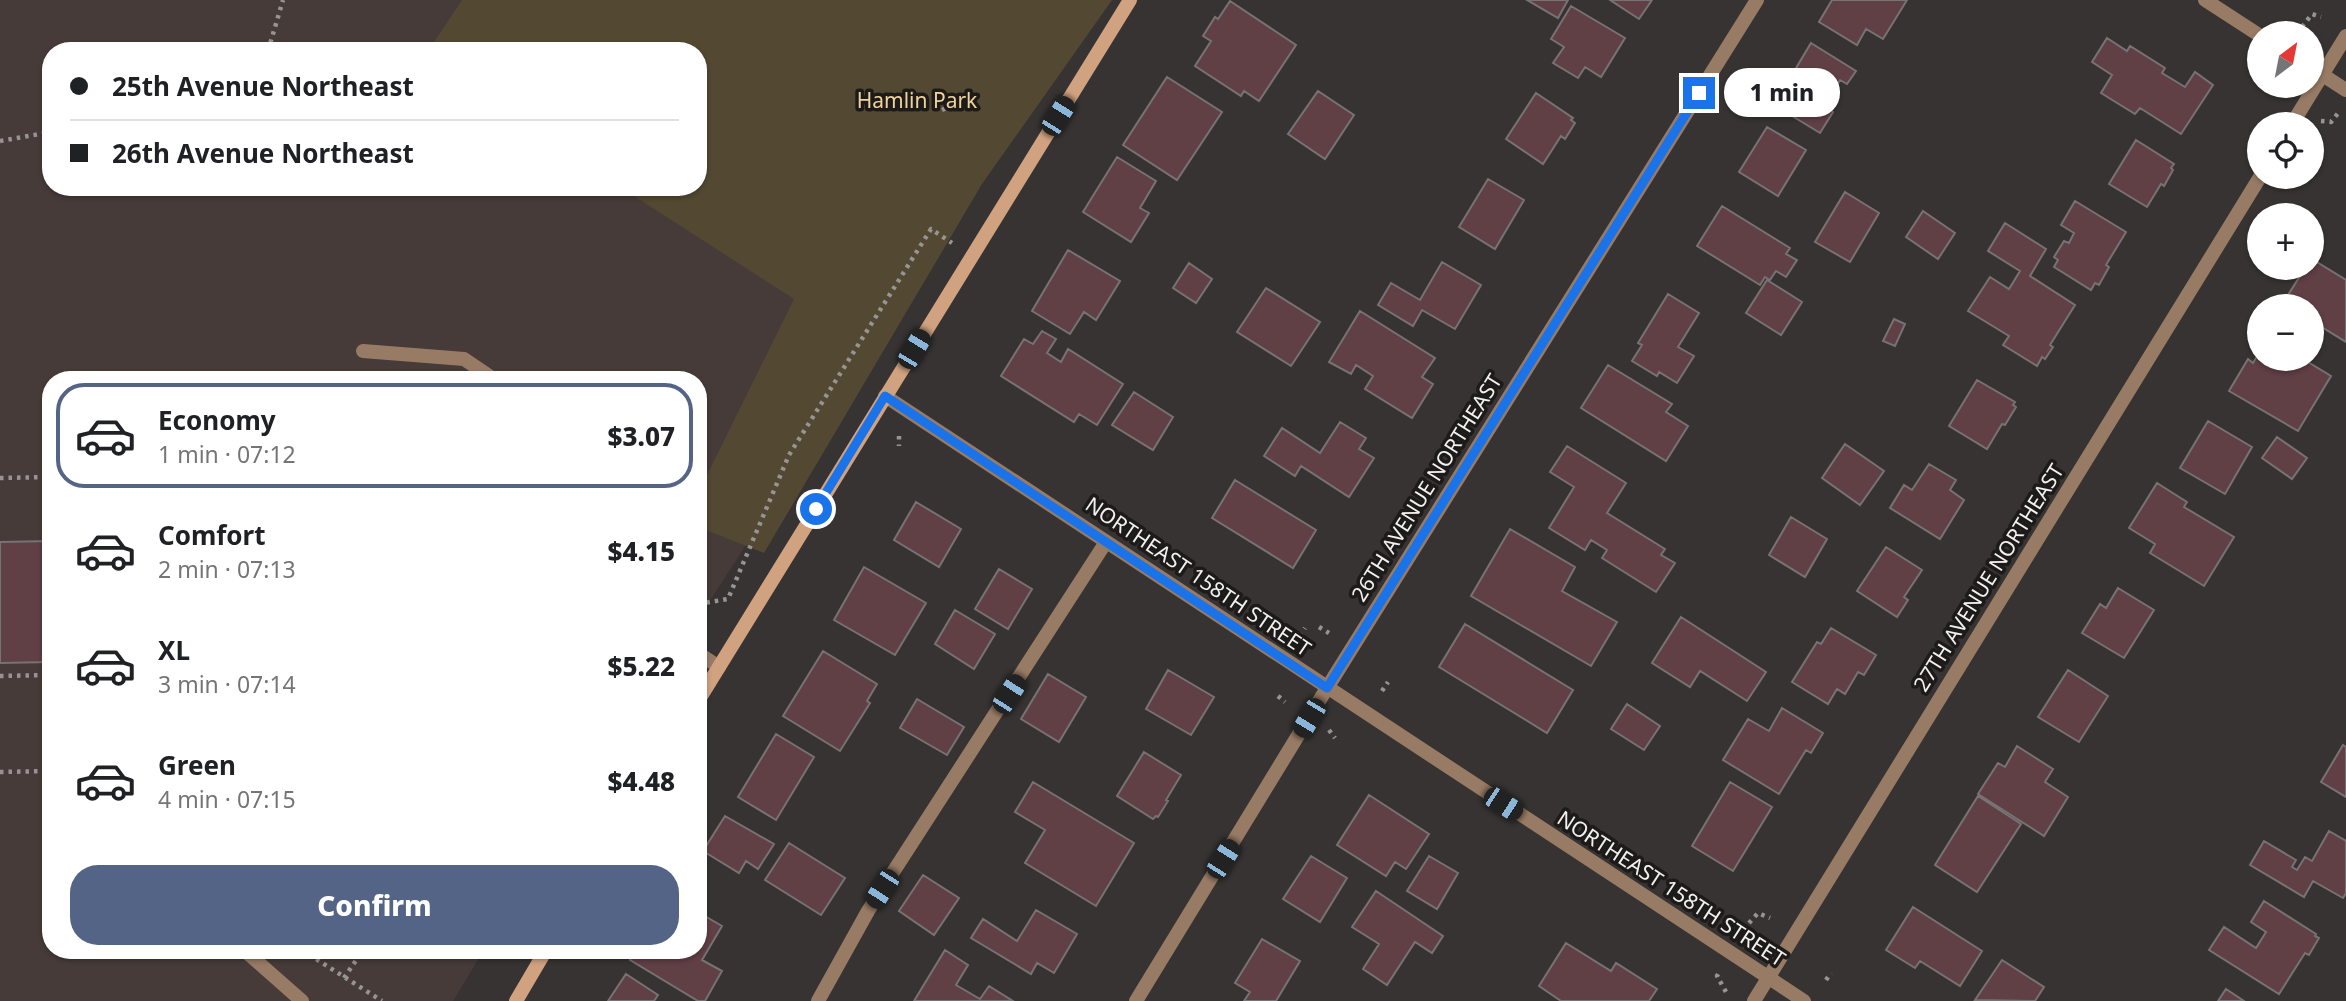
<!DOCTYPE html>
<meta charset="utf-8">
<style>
:root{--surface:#fff;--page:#f2f2f2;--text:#202124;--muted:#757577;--line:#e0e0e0;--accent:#546486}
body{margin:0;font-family:"Noto Sans",sans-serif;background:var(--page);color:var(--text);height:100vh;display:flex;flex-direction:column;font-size:26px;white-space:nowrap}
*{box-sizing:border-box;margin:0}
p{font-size:23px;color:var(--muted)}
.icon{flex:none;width:38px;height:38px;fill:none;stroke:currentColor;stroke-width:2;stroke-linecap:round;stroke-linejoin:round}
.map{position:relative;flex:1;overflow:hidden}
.side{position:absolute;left:42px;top:371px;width:665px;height:588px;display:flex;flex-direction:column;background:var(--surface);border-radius:28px;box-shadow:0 2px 5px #0004}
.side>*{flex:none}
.guide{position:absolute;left:42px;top:42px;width:665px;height:154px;border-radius:28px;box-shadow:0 2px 5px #0004;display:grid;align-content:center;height:154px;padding:0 28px;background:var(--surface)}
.needle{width:46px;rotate:32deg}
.controls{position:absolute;left:2247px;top:21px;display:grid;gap:14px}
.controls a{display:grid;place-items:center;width:77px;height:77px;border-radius:50%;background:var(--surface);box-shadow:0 2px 5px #0004;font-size:35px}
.end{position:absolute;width:32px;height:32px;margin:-16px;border:9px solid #1a73e8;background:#fff;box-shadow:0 0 0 4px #fff}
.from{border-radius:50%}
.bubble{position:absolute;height:49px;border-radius:24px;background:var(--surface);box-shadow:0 2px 5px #0004;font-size:23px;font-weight:800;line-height:49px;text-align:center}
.car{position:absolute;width:21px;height:42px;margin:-21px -10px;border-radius:9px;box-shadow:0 0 5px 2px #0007;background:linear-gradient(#222 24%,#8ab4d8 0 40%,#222 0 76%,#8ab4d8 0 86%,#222 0)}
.guide b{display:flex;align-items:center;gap:24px;height:66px;font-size:26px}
.guide b+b{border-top:2px solid var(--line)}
.guide i{width:18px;height:18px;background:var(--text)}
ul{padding:12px 0 0;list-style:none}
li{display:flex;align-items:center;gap:21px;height:105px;margin:0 14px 10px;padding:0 14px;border:4px solid transparent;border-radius:28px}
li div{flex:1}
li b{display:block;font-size:26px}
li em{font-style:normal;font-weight:800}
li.selected{border-color:var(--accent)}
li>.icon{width:63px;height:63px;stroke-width:1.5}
.button{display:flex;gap:14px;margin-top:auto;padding:14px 28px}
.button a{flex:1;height:80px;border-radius:28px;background:var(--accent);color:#fff;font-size:28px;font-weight:800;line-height:80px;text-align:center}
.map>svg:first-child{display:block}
</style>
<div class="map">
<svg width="2346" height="1001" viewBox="0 0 2346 1001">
<rect width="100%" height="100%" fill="#363332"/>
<path fill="#463b39" d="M0,0H566L647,51H51V187H698L945,238L698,619V380H51V950H484L453,1001H0Z"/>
<path fill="#534832" d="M462,0H1112L982,184L764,553L698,527V493L794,299L620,187H698V51H428Z"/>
<path fill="#603f45" stroke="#777273" stroke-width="2" d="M1527,0H1568L1558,18Z
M1610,0H1652L1639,19Z
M1832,0H1907L1883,39L1866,29L1857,45L1819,22Z
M1230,1L1296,45L1259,101L1244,91L1241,96L1195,66L1211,41L1203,36L1215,17L1218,19Z
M1571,6L1625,38L1601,77L1585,67L1578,78L1553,63L1564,47L1551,39Z
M2107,38L2127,51L2130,46L2165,68L2162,73L2185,87L2195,72L2213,85L2181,134L2140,108L2135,114L2101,93L2112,75L2092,62Z
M1811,43L1856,71L1847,84L1840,80L1824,107L1833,112L1820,133L1774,105Z
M1167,77L1222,112L1177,180L1123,145Z
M1318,91L1354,115L1325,159L1288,134Z
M1536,93L1573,118L1571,120L1575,123L1565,139L1561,136L1543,164L1506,139Z
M1767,127L1806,150L1778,196L1739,172Z
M2136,140L2174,164L2171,168L2173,170L2164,186L2161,184L2147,207L2109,184Z
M1117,157L1156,181L1140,208L1149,213L1131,242L1083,212Z
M1488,179L1524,200L1495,249L1459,227Z
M1845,192L1879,213L1850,262L1815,242Z
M2075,201L2126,232L2106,265L2109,267L2099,285L2095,283L2091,290L2054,267L2058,260L2054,257L2064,241L2069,243L2074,233L2061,225Z
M1722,206L1790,248L1786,254L1797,260L1786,277L1776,271L1770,280L1765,277L1760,285L1697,246Z
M1923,211L1955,233L1938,259L1906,237Z
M2005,223L2046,249L2030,276L2075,305L2050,345L2053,347L2045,359L2042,357L2037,366L2003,345L2009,336L1968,311L1990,277L2009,289L2020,271L1988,251Z
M1068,250L1120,281L1096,320L1084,312L1070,334L1032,311Z
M2312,259L2346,280V342L2312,321V306H2288L2283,303L2305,268H2312Z
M1442,262L1481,285L1455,329L1422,310L1413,326L1378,305L1391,283L1420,300Z
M1189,263L1212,279L1196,303L1173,288Z
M1767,280L1802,302L1781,335L1746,313Z
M1266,288L1320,322L1291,366L1237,332Z
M1668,294L1699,313L1678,347L1694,356L1677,383L1659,372L1657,376L1632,361L1642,345L1638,343Z
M1360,311L1435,358L1422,377L1433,384L1412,418L1365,389L1373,376L1356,365L1351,374L1329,362Z
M1894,319L1905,324L1895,346L1883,341Z
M1042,331L1056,339L1047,353L1061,362L1068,349L1123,384L1097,425L1079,414L1074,422L1001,376L1024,339L1033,344Z
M2259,353V359H2303L2331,376L2298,431L2229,391L2248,359L2253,363Z
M1608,365L1672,404L1666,412L1688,426L1666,461L1581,408Z
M1977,380L2015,402L2013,405L2016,407L2005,425L2002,424L1987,449L1949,426Z
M1134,392L1173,417L1153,450L1112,425Z
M2208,421L2252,447L2225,494L2180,468Z
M1340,422L1366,438L1359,449L1374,458L1349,497L1301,466L1295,476L1264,456L1282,428L1320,453Z
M2277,437L2307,458L2292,479L2262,458Z
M1845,444L1884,471L1860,505L1822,478Z
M1567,446L1626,483L1607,513L1665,549L1661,555L1675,563L1656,592L1602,558L1607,550L1591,540L1585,550L1549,528L1574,487L1550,472Z
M1929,464L1956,480L1950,490L1964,500L1940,539L1890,508L1904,485L1912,490Z
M1235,480L1316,530L1293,568L1212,518Z
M2157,483L2187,502L2184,507L2234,537L2204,586L2150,553L2155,544L2129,528Z
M916,502L961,529L939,567L894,540Z
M1791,517L1827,539L1805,577L1769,555Z
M1510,529L1575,567L1562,591L1617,622L1591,666L1471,596Z
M51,541V662L0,663V542Z
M1886,547L1922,570L1904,597L1908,600L1897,617L1857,591Z
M864,567L926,603L895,655L834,620Z
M999,569L1032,589L1008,629L975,609Z
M2118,588L2154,610L2124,658L2082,633L2100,604L2106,608Z
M955,610L995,634L974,669L935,644Z
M1681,617L1766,672L1747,701L1700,671L1690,687L1652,663Z
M1465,624L1573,690L1547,733L1439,667Z
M1831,628L1876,655L1864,675L1858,672L1845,694L1837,689L1828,704L1792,682L1817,642L1821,644Z
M823,651L877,684L867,701L870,703L840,751L783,716Z
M1168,670L1214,697L1191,735L1146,709Z
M2068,670L2108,696L2079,742L2038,717Z
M1048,674L1086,697L1059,742L1021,719Z
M917,699L964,727L947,755L900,728Z
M1627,704L1660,726L1644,750L1611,729Z
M1782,708L1823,733L1811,753L1806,750L1779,794L1723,760L1748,719L1769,731Z
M776,734L814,757L776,820L738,797Z
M2343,745L2346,747V797L2321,782Z
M2017,746L2053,769L2045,782L2068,797L2044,836L1978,794L1998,763L2005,767Z
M1144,752L1181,775L1166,800L1168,801L1158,817L1156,816L1153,819L1117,796Z
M1033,782L1134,843L1096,906L1025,863L1045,830L1015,812Z
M1730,782L1772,807L1733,871L1692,846Z
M1369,795L1429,834L1406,869L1395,862L1386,876L1337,845Z
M1978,796L2021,824L1977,892L1935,865Z
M725,816L774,844L758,869L746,861L739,873L703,851Z
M2329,831L2346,841V893L2343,898L2313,881L2304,897L2250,865L2264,841L2296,860L2292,867L2297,870L2305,857L2312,861Z
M789,843L845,878L821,915L765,880Z
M1311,856L1347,878L1320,922L1283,899Z
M1429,856L1458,873L1437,909L1407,891Z
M923,875L959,898L934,935L899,911Z
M1376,891L1443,936L1432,953L1415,942L1387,985L1363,969L1379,944L1352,927Z
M2264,901L2316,934L2315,936L2319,938L2309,955L2305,953L2279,994L2209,950L2224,927L2256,948L2266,932L2251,922Z
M1913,907L1982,951L1960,986L1920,961L1915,968L1886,950Z
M1036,910L1077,934L1054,973L1037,963L1031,974L971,938L983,919L1017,941Z
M698,912L722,926L702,960L722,971L705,1001H698L630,960L636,950H698Z
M1262,939L1300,961L1276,1001H1244L1250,992L1235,983Z
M1566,943L1611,971L1616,963L1657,989L1649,1001H1561L1539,986Z
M945,950L968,965L956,985L980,999L989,986L1013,1001H914Z
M2002,960L2044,987L2035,1001L1975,1000Z
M626,974L658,995L654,1001H608Z
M2226,989L2244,1001H2218Z"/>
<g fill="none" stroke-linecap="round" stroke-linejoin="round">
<path stroke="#979493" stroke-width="4.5" stroke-dasharray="3.5 5" stroke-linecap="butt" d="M2302,27L2312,14L2321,17
M268,51L283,0
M2273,86L2278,90
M942,110L966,98
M2321,121L2331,122L2339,112
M0,141L51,132
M899,436V446
M0,478L51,477
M698,604L728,599L789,455L931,229L952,243
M1319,627L1329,633
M1300,636L1305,628
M0,676L51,675
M1382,691L1388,682
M1278,696L1285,702
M1329,730L1335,738
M0,772L51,771
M1749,923L1758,913L1770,918
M302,950L382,1001
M1718,974L1717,976L1726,992
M344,978L363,950
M1826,980L1831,973"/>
<path stroke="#987b65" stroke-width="14" d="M363,351L464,359L495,380
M698,653L719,667
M244,950L302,1001
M818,1001L868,911L1106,542"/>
<path stroke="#987b65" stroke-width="14" d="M2205,0L2259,35
M2312,68L2346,90
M2292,124L2346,36
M885,396L1804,1001
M1136,1001L1327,688L1757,0
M1754,1001L2260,177"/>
<path stroke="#d1a280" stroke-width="14" d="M698,701L1130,0
M516,1001L546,950"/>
</g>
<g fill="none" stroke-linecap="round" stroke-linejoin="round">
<path stroke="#1a73e8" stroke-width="9" d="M816,509L885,396L1327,688L1699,93"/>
</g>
<g text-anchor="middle" stroke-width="7" stroke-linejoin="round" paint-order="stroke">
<g font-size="21" fill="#f0d39c" stroke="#1d1b1a">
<text x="917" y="108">Hamlin Park</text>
</g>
<g font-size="21" fill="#f3f1f0" stroke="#1d1b1a">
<text transform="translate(1427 488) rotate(-58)" y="7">26TH AVENUE NORTHEAST</text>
<text transform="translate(1198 577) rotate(34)" y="7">NORTHEAST 158TH STREET</text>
<text transform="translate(1989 578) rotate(-58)" y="7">27TH AVENUE NORTHEAST</text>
<text transform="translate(1671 889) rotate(33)" y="7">NORTHEAST 158TH STREET</text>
</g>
</g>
</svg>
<div class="controls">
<a><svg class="needle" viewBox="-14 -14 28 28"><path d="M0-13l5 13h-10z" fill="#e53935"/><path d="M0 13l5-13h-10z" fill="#757577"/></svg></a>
<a><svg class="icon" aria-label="locate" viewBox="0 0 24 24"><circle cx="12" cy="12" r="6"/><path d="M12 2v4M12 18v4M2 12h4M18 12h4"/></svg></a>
<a>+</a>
<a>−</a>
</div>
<i class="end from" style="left:816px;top:509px"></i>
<i class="end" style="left:1699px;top:93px"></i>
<div class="bubble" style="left:1724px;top:68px;width:116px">1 min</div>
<i class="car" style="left:1058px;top:116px;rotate:32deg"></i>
<i class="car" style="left:914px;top:349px;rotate:31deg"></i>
<i class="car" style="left:1009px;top:694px;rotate:33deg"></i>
<i class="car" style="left:1309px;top:718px;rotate:211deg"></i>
<i class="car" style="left:1503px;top:804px;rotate:123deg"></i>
<i class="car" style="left:1223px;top:859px;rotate:32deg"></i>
<i class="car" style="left:882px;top:889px;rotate:213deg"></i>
<div class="guide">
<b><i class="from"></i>25th Avenue Northeast</b>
<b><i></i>26th Avenue Northeast</b>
</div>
<section class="side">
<ul>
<li class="selected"><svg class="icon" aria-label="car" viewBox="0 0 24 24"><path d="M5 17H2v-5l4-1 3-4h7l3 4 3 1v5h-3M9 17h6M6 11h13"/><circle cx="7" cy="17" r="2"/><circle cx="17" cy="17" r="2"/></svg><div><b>Economy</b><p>1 min · 07:12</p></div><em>$3.07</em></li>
<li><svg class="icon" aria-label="car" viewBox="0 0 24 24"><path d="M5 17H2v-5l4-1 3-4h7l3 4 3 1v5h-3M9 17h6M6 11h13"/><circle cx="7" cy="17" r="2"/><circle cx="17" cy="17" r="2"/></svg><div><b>Comfort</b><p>2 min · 07:13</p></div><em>$4.15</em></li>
<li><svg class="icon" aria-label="car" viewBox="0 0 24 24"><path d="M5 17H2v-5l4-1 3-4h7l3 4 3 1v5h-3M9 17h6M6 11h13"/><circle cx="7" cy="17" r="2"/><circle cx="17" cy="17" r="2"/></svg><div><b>XL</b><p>3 min · 07:14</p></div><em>$5.22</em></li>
<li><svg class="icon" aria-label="car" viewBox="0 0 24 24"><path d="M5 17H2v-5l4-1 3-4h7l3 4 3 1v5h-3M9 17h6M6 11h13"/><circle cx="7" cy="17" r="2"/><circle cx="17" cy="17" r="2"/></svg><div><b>Green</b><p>4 min · 07:15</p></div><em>$4.48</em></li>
</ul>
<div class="button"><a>Confirm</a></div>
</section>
</div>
